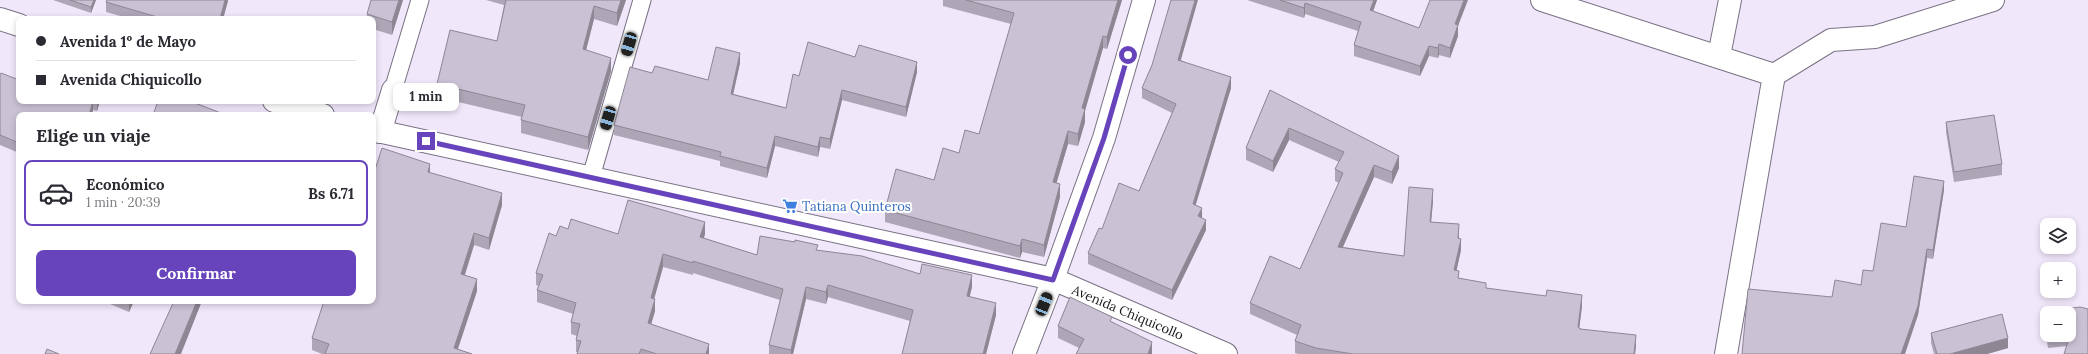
<!DOCTYPE html>
<html lang="es">
<meta charset="utf-8">
<style>
:root{--surface:#fff;--page:#f7f7f7;--text:#2b2b33;--muted:#7c7c81;--line:#e1e1e2;--accent:#6744bc}
body{margin:0;font-family:Lora,serif;background:var(--page);color:var(--text);height:100vh;display:flex;flex-direction:column;font-size:15px;white-space:nowrap}
*{box-sizing:border-box;margin:0}
p{font-size:13px;color:var(--muted)}
.icon{flex:none;width:22px;height:22px;fill:none;stroke:currentColor;stroke-width:2;stroke-linecap:round;stroke-linejoin:round}
.map{position:relative;flex:1;overflow:hidden}
.sheet{position:absolute;left:16px;top:112px;width:360px;height:192px;display:flex;flex-direction:column;background:var(--surface);border-radius:8px;box-shadow:0 2px 6px #0003}
.sheet>*{flex:none}
.hud{position:absolute;left:16px;top:16px;width:360px;height:88px;border-radius:8px;box-shadow:0 2px 6px #0003;display:grid;align-content:center;height:88px;padding:0 20px;background:var(--surface)}
.tools{position:absolute;left:2040px;top:218px;display:grid;gap:8px}
.tools a{display:grid;place-items:center;width:36px;height:36px;border-radius:8px;background:var(--surface);box-shadow:0 2px 6px #0003;font-size:20px}
.end{position:absolute;width:18px;height:18px;margin:-9px;border:5px solid #6744bc;background:#fff;box-shadow:0 0 0 2px #fff}
.from{border-radius:50%}
.bubble{position:absolute;height:28px;border-radius:8px;background:var(--surface);box-shadow:0 2px 6px #0003;font-size:13px;font-weight:700;line-height:28px;text-align:center}
.car{position:absolute;width:12px;height:24px;margin:-12px -6px;border-radius:5px;box-shadow:0 0 3px 1px #0007;background:linear-gradient(#222 24%,#8ab4d8 0 40%,#222 0 76%,#8ab4d8 0 86%,#222 0)}
.hud b{display:flex;align-items:center;gap:14px;height:38px;font-size:15px}
.hud b+b{border-top:1px solid var(--line)}
.hud i{width:10px;height:10px;background:var(--text)}
ul{padding:0;list-style:none}
li{display:flex;align-items:center;gap:12px;height:66px;margin:0 8px 6px;padding:0 12px;border:2px solid transparent;border-radius:8px}
li div{flex:1}
li b{display:block;font-size:15px}
li em{font-style:normal;font-weight:700}
li.on{border-color:var(--accent)}
li>.icon{width:36px;height:36px;stroke-width:1.5}
h2{padding:0 20px;font-size:18px;line-height:48px}
.primary-button{display:flex;gap:8px;margin-top:auto;padding:8px 20px}
.primary-button a{flex:1;height:46px;border-radius:8px;background:var(--accent);color:#fff;font-size:16px;font-weight:700;line-height:46px;text-align:center}
.map>svg:first-child{display:block}
</style>
<div class="map">
<svg width="2088" height="354" viewBox="0 0 2088 354">
<rect width="100%" height="100%" fill="#f0e7fa"/>
<g fill="none" stroke-linecap="round" stroke-linejoin="round">
<g stroke="#797283" stroke-width="19">
<path id="lane" d="M393,90L420,0
M591,177L642,0"/>
</g>
<g stroke="#797283" stroke-width="24">
<path id="street" d="M1542,0L1774,75L1831,40L1875,37L1993,0
M1719,56L1730,0
M380,132L393,90
M1024,354L1053,279
M1726,354L1774,75"/>
</g>
<g stroke="#797283" stroke-width="24">
<path id="secondary" d="M0,19L19,25
M274,101L323,115
M373,130L1053,279L1226,354
M1053,279L1104,138L1144,0"/>
</g>
<use href="#lane" stroke="#fff" stroke-width="17"/>
<use href="#street" stroke="#fff" stroke-width="22"/>
<use href="#secondary" stroke="#fff" stroke-width="22"/>
</g>
<path fill="#aea6b6" fill-rule="evenodd" d="M53,0H96L91,13Z
M228,0L223,19H131L106,12V2Z
M403,0L392,35L373,29V19H367V14Z
M486,0H626L617,26L594,19L586,50L611,71L588,150L521,133V120L522,117L437,97V84L497,41L504,5Z
M943,0H1122L1107,49L1103,48L1085,109V122L1078,146L1068,144L1056,183L1060,197L1044,257L1022,252L1020,258L885,222V210L934,180L959,153L979,134L1011,24L943,6Z
M1247,0H1377L1373,11L1419,28L1458,26V36L1450,58L1439,55L1438,58L1429,56L1420,76L1354,56V45L1358,31L1305,14L1304,18Z
M855,57L917,72L906,117L842,100L830,149L820,147L818,157L775,146L767,178L720,166V161L614,135V125L652,73L708,80L740,63L733,94L786,108L799,76Z
M1181,60L1231,88L1195,205L1202,218L1206,230L1172,300L1088,264V253L1102,229L1139,191L1172,113L1142,98V88Z
M0,75L19,101H100L97,111L93,110L92,115H19V153L0,145Z
M1270,90L1399,168L1392,184L1374,177L1343,247L1404,256L1433,201L1431,222L1459,235V238L1461,250L1456,271L1459,278L1486,288L1582,306L1579,328L1636,346L1635,354H1298L1295,353V341L1297,335L1250,314V303L1300,269L1339,183L1335,181V169L1339,162L1289,140L1273,172L1246,160V148Z
M1946,122L2002,164V175L1954,182L1946,132Z
M430,173L502,205L489,250L474,245L465,275L477,291L458,349L472,354H322L312,350V338Z
M1944,190L1933,259L1927,258L1918,315L1832,297L1861,285L1873,271L1906,227Z
M568,229L618,234H705L704,238L757,255L818,250L920,274L972,287L969,296L996,315L986,354H902L910,321L828,297L826,304L806,299L793,354H769V345L780,300L693,273V275L663,267L654,299L655,311L651,324L709,354H577L578,352H576V340L577,336L571,334V322L573,314L537,302V290L539,286L536,285V273L556,236Z
M103,301H134L129,312Z
M2088,309L2067,346L2048,348L2044,322V312ZM2047,313L2069,335H2047Z
M1112,322L1152,353L1079,348L1058,338V326Z
M1931,333L2008,348L1987,354H1934L1931,343Z"/>
<path fill="#8d8794" d="M94,0H96L91,13V7Z
M225,0H228V1L223,19H220Z
M399,0H403L392,35V22Z
M621,0H626L617,26V13Z
M1118,0H1122L1107,49V37Z
M1195,0H1198L1178,70V60Z
M1374,0H1377L1370,20V10Z
M1464,0H1468L1458,26V36L1450,58V48L1455,24Z
M1305,3V14L1304,18V8Z
M594,6V19L583,62V49Z
M1103,36V48L1083,118L1085,109V122L1078,146V134L1082,108Z
M1439,44V55L1438,58V48Z
M1429,46V56L1420,76V66Z
M740,53V63L731,104V94Z
M611,58V71L588,150V137Z
M917,62V72L906,117V107Z
M1231,77V88L1193,214V204Z
M842,90V100L830,149V139Z
M93,101V110L92,115H89Z
M97,101H100L97,111Z
M1289,128V140L1273,172V161Z
M1068,131V144L1053,195V182Z
M775,136V146L767,178V168Z
M820,137V147L818,157V147Z
M1399,156V168L1392,184V172Z
M430,164V176L428,172Z
M1374,165V177L1338,258V247Z
M1944,181V190L1933,259V250Z
M1060,184V197L1044,257V245Z
M1433,189V201L1430,234V222Z
M502,193V205L489,250V238Z
M1202,208V218L1198,216Z
M1206,220V230L1172,300V290Z
M705,222V234L700,249V237Z
M1459,224V235L1458,250V238Z
M474,233V245L461,286V274Z
M1022,239V252L1020,258V246Z
M1461,239V250L1454,282V270Z
M1927,249V258L1918,315L1905,354H1901Z
M663,254V267L651,310V298Z
M972,275V287L967,308V296Z
M477,279V291L456,354L454,348Z
M828,285V297L826,304V292Z
M806,287V299L793,354H791V350Z
M1582,295V306L1578,339V327Z
M655,299V311L648,335V323Z
M129,301H134L129,312Z
M197,301H202L181,354H175Z
M996,303V315L986,354H983Z
M1636,335V346L1635,354H1634Z
M2008,338V348L1987,354H1950Z
M1152,342V354H1148Z
M709,344V354H706Z"/>
<path fill="#cac1d4" stroke="#8d8794" d="M70,0H94L91,7Z
M107,0H225L220,19H164L106,2Z
M371,0H399L392,22L367,14Z
M506,0H621L617,13L594,6L583,49L611,58L588,137L521,120L525,105L437,84L450,30L497,41Z
M966,0H1118L1107,37L1103,36L1082,108L1085,109L1078,134L1068,131L1053,182L1060,184L1044,245L1022,239L1020,246L885,210L896,169L934,180L943,148L959,153L965,130L979,134L1014,13Z
M1171,0H1195L1178,60L1231,77L1193,204L1202,208L1198,216L1206,220L1172,290L1088,253L1099,228L1102,229L1119,183L1139,191L1176,104L1142,88L1152,65Z
M1280,0H1374L1370,10L1419,28L1430,0H1464L1455,24L1458,25L1450,48L1439,44L1438,48L1429,46L1420,66L1354,45L1361,22L1305,3L1304,8Z
M808,42L855,57L859,45L917,62L906,107L842,90L830,139L820,137L818,147L775,136L767,168L720,156L721,152L614,125L630,67L652,73L655,66L708,80L716,47L740,53L731,94L786,108L793,74L799,76Z
M1,73L19,80V101H93L89,115H19V143L0,135V75Z
M1270,90L1399,156L1392,172L1374,165L1338,247L1404,256L1409,187L1433,189L1430,222L1459,224L1458,238L1461,239L1454,270L1459,271L1458,278L1486,283V288L1546,296L1547,290L1582,295L1578,327L1580,329L1636,335L1634,354H1353L1316,348L1295,341L1301,325L1250,303L1270,256L1300,269L1343,173L1335,169L1344,152L1289,128L1273,161L1246,148Z
M158,101H190L226,115H153Z
M1994,115L2002,164L1954,172L1946,122Z
M382,148L430,164L428,172L502,193L489,238L474,233L461,274L477,279L454,348L472,354H325L329,344L312,338L324,301H373V176Z
M1914,176L1944,181L1933,250L1927,249L1918,306L1901,354H1742L1748,289L1832,297L1835,280L1861,285L1863,270L1873,271L1881,223L1906,227Z
M628,200L705,222L700,237L757,255L760,236L795,242V240L818,245L816,250L862,256L920,274L922,264L972,275L967,296L996,303L983,354H902L913,310L828,285L826,292L806,287L791,350L769,345L783,289L693,261V263L663,254L651,298L655,299L648,323L709,344L706,354H657L641,349L639,354H577L581,341L576,340L580,324L571,322L576,303L537,290L543,275L536,273L549,233L556,236L560,226L568,229L571,219L618,234Z
M1070,297L1112,317L1110,321L1152,342L1148,354H1076L1084,339L1058,326Z
M174,301H197L175,354H150Z
M2080,307L2088,309V354H2064L2070,335L2048,338L2047,335H2069V313H2047V333L2044,312Z
M2002,314L2008,338L1950,354H1937L1931,333Z
M47,349L59,354H45Z"/>
<g fill="none" stroke-linecap="round" stroke-linejoin="round">
<path stroke="#6744bc" stroke-width="5" d="M426,141L1053,280L1104,138L1128,55"/>
</g>
<defs>
<g id="supermarket-bare" transform="scale(1.2)"><path d="M-6-5.5h2.5l.6 2H6L4.5 2H-2.5L-4.4-4H-6ZM-1.5 3.2a1.3 1.3 0 1 0 .1 0ZM3 3.2a1.3 1.3 0 1 0 .1 0Z" fill="#3f7fe0" stroke="#fff" stroke-width="2.5" paint-order="stroke"/></g>
</defs>
<g fill-rule="evenodd">
<use href="#supermarket-bare" x="790" y="206"/>
</g>
<g text-anchor="middle" stroke-width="4" stroke-linejoin="round" paint-order="stroke">
<g font-size="13" fill="#366cbe" stroke="#fff" text-anchor="start">
<text x="802" y="211">Tatiana Quinteros</text>
</g>
<g font-size="13" fill="#1a171d" stroke="#fff">
<text transform="translate(1128 312) rotate(23)" y="5">Avenida Chiquicollo</text>
</g>
</g>
</svg>
<div class="tools">
<a><svg class="icon" aria-label="layers" viewBox="0 0 24 24"><path d="M12 4l9 5-9 5-9-5zM3 14l9 5 9-5"/></svg></a>
<a>+</a>
<a>−</a>
</div>
<i class="end from" style="left:1128px;top:55px"></i>
<i class="end" style="left:426px;top:141px"></i>
<div class="bubble" style="left:393px;top:83px;width:66px">1 min</div>
<i class="car" style="left:629px;top:44px;rotate:196deg"></i>
<i class="car" style="left:608px;top:118px;rotate:196deg"></i>
<i class="car" style="left:1044px;top:304px;rotate:22deg"></i>
<div class="hud">
<b><i class="from"></i>Avenida 1º de Mayo</b>
<b><i></i>Avenida Chiquicollo</b>
</div>
<section class="sheet">
<h2>Elige un viaje</h2>
<ul>
<li class="on"><svg class="icon" aria-label="car" viewBox="0 0 24 24"><path d="M5 17H2v-5l4-1 3-4h7l3 4 3 1v5h-3M9 17h6M6 11h13"/><circle cx="7" cy="17" r="2"/><circle cx="17" cy="17" r="2"/></svg><div><b>Económico</b><p>1 min · 20:39</p></div><em>Bs 6.71</em></li>
</ul>
<div class="primary-button"><a>Confirmar</a></div>
</section>
</div>
